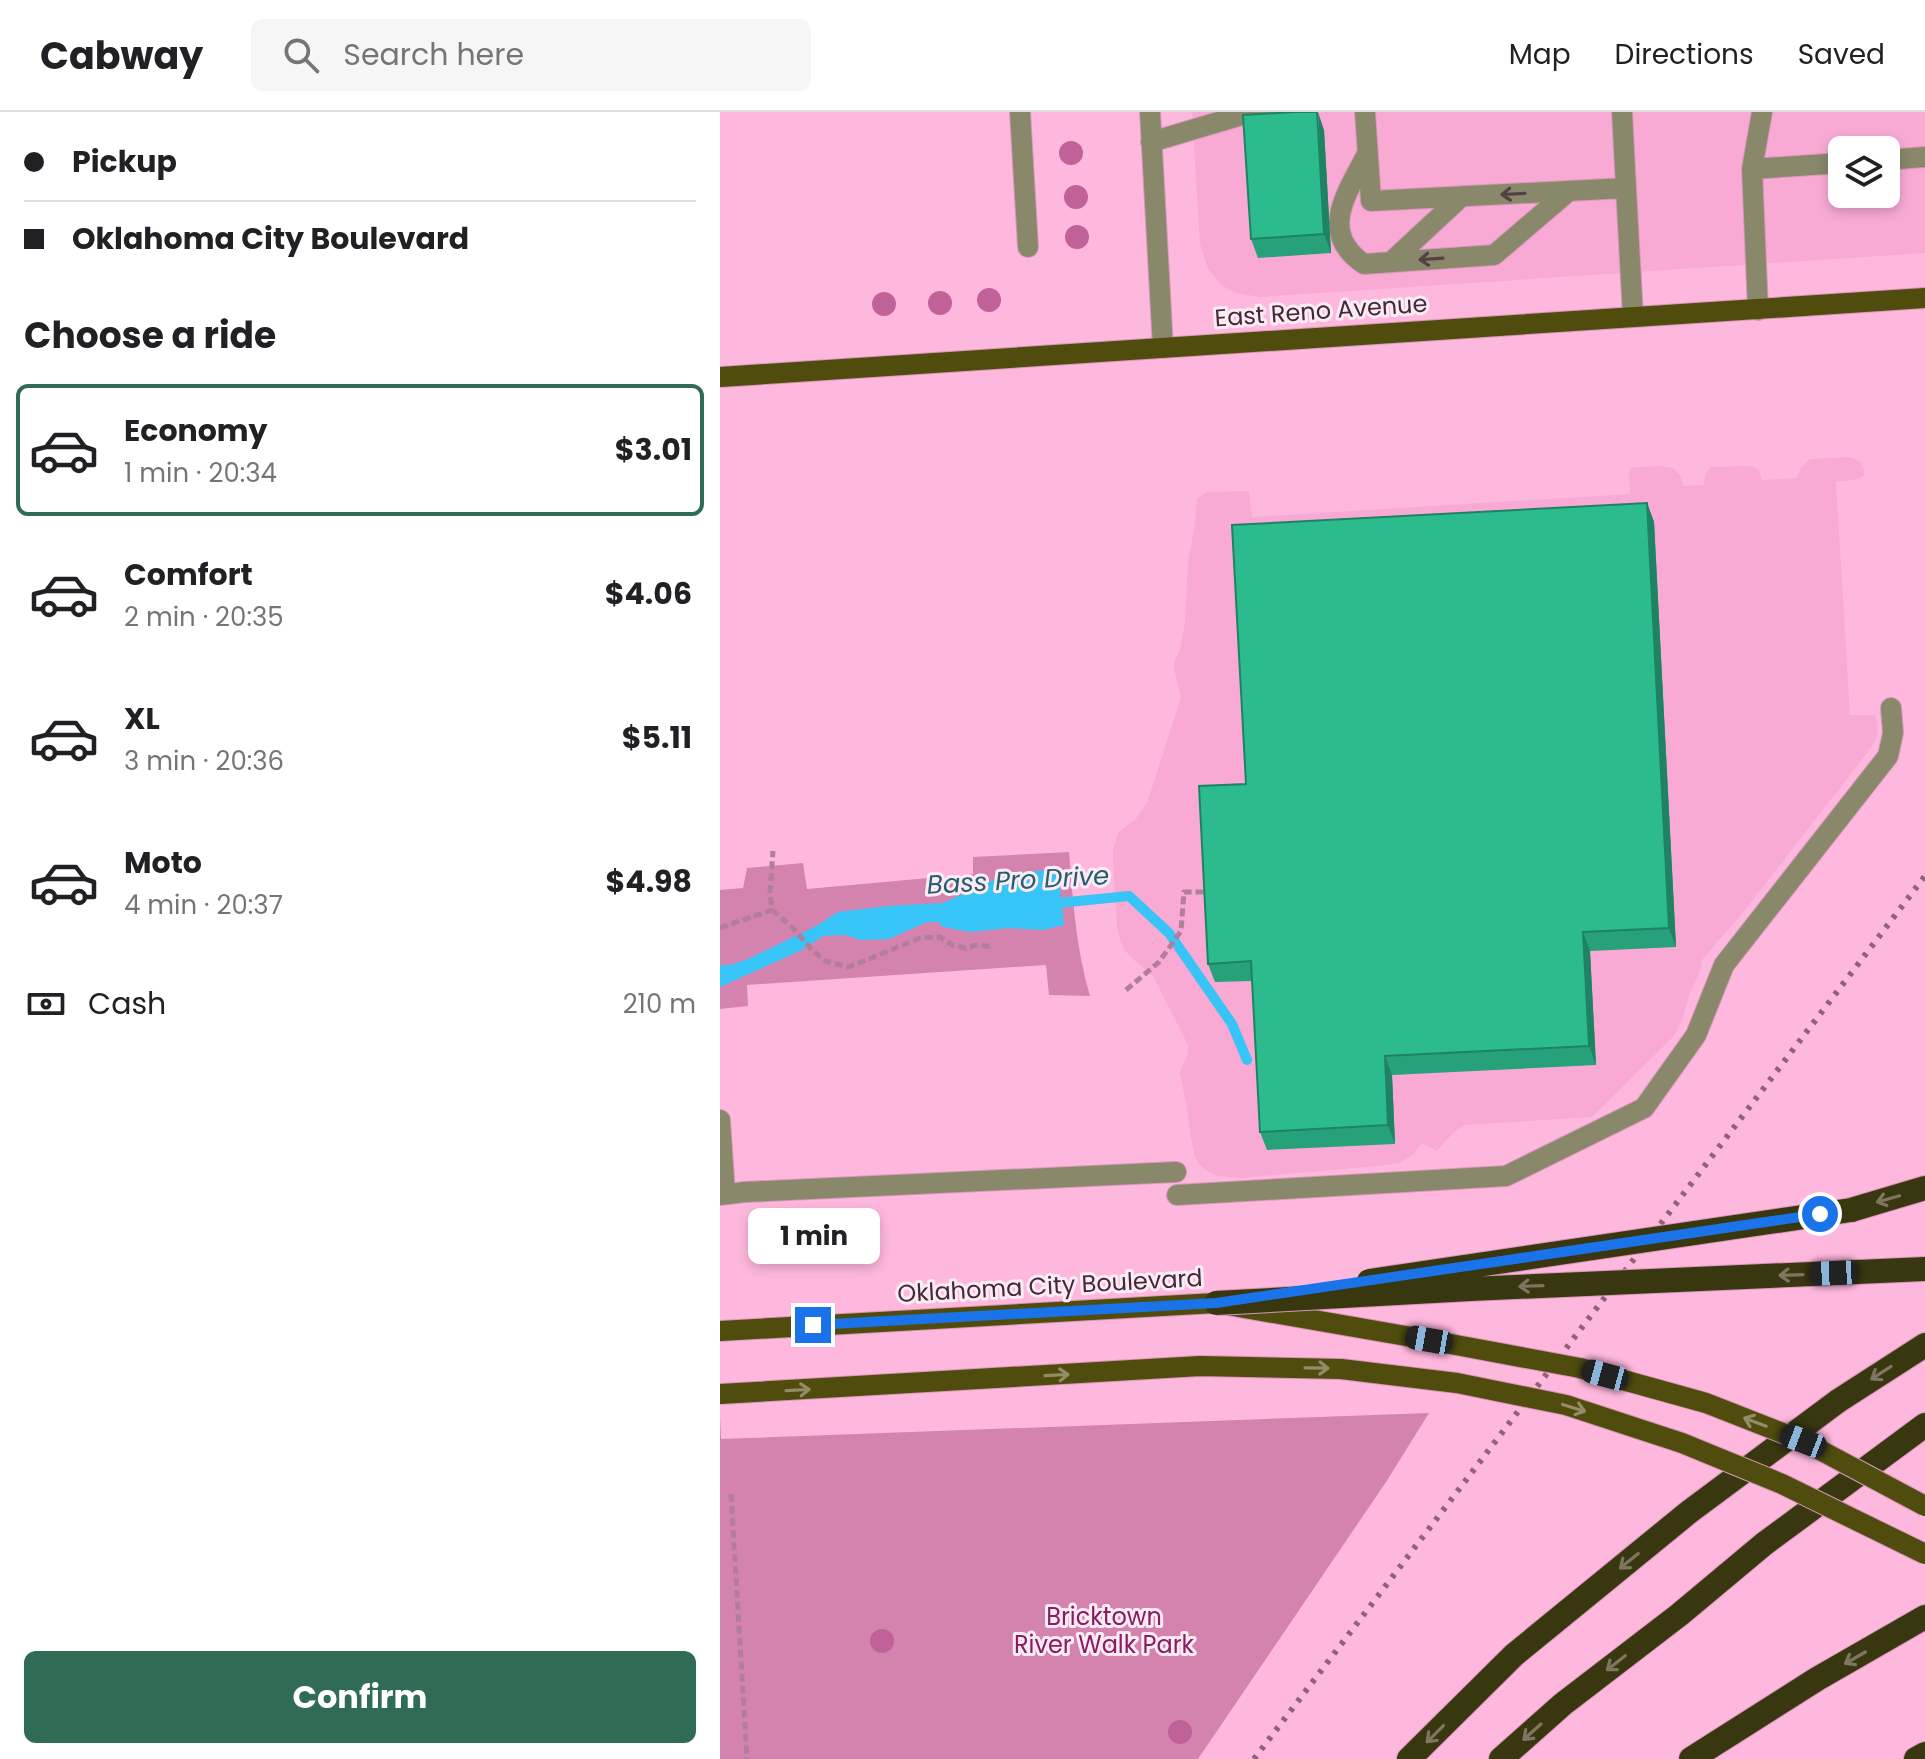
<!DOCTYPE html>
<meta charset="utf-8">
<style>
:root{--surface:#fff;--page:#f6f6f6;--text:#202124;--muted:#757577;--line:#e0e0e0;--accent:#306b55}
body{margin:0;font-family:Poppins,sans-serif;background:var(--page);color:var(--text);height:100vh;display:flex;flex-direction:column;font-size:30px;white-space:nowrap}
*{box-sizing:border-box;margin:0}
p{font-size:26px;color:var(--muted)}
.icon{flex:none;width:44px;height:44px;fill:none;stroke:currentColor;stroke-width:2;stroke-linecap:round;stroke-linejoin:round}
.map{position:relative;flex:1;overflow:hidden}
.side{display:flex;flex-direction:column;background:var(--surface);width:720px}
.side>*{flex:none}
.guide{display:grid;align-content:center;height:176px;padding:0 24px;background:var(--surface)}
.tools{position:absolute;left:1108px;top:24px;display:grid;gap:16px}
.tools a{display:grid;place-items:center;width:72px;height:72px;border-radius:12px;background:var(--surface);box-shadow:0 4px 12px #0003;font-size:40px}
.end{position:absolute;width:36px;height:36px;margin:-18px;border:10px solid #1a73e8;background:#fff;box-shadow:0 0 0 4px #fff}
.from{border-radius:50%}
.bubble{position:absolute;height:56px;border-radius:12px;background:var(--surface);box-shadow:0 4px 12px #0003;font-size:26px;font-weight:700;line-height:56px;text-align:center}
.car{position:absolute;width:24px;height:48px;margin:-24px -12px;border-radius:10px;box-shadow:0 0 6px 2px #0007;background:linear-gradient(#222 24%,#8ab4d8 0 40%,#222 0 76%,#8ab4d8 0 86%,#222 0)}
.guide b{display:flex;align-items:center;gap:28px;height:76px;font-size:30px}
.guide b+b{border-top:2px solid var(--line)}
.guide i{width:20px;height:20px;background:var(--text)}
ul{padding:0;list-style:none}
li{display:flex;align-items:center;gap:24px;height:132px;margin:0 16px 12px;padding:0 8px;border:4px solid transparent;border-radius:12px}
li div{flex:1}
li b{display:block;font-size:30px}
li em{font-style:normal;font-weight:700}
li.active{border-color:var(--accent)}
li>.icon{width:72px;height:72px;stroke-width:1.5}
h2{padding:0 24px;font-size:36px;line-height:96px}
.pay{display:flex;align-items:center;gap:20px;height:88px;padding:0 24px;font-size:30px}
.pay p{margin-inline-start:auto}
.primary-button{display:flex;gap:16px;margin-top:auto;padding:16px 24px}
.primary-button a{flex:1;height:92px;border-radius:12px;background:var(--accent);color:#fff;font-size:32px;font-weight:700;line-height:92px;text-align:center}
header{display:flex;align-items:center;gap:48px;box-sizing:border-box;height:112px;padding:0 40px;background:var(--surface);border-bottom:2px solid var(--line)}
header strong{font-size:38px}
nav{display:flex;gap:44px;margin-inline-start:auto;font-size:28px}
.search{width:560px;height:72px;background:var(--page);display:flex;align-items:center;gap:20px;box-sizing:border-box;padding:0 28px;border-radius:12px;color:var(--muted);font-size:30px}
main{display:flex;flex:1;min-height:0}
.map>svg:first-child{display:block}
</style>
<header>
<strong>Cabway</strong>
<div class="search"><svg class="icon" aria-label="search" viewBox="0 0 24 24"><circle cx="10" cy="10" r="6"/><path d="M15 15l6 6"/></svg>Search here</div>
<nav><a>Map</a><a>Directions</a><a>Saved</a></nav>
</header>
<main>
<section class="side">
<div class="guide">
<b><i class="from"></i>Pickup</b>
<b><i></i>Oklahoma City Boulevard</b>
</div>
<h2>Choose a ride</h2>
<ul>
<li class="active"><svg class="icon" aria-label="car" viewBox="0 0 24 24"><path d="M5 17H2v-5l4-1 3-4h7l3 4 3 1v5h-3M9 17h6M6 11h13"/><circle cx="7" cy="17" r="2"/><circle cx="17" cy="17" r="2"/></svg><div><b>Economy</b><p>1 min · 20:34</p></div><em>$3.01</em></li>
<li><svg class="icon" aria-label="car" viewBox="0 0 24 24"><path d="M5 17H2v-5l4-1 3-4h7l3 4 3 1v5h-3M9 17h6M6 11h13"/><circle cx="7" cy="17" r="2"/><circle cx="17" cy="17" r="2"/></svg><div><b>Comfort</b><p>2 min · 20:35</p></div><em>$4.06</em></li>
<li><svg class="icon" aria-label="car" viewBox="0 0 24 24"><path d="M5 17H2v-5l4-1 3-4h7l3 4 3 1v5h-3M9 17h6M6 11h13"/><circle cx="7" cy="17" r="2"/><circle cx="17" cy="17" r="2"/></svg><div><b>XL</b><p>3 min · 20:36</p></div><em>$5.11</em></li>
<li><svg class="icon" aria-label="car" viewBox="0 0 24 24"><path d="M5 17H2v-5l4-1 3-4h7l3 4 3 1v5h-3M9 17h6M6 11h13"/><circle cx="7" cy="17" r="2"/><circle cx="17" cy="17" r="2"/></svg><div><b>Moto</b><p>4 min · 20:37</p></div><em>$4.98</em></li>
</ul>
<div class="pay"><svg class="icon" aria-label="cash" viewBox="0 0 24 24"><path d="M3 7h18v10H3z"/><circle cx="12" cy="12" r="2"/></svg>Cash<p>210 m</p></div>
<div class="primary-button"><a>Confirm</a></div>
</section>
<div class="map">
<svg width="1205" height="1647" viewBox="0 0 1205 1647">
<rect width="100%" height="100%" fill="#ffb8dd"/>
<path fill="#f8aad4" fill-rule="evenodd" d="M472,0H1205V141L540,185L515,181L500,172L487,155L480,132ZM1122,38H1166V82H1122Z
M1130,345L1139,349L1144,357V363L1140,367L1116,370L1130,603H1155L1157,610L1158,622L1151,636L1025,798L982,848L981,857L969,884L962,909L954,924L872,1005L745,1013L733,1021L717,1039L701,1031L694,1042L680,1051L658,1054L521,1066L493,1063L479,1053L475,1045L471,1027L467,998L460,960L467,944L468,933L433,864L415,849L405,839L400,828L397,815L393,750V739L398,721L405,715L415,708L427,691L461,585L454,557V550L460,537L465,510L468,449L474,417L477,387L487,380L529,379L532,405L910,382L909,359L911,356L916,355L941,354L953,356L961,365L963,374L984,373L985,362L991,355L1030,354L1039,358L1042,368L1077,366L1081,355L1090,347Z"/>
<path fill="#d483af" d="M349,740C353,789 356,837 370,884L329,883L326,853L27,873L28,894L0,897V778L23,776L27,756L83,751L87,777L253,762V745Z
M709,1301L666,1370L478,1647H0V1304L1,1327Z"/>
<path fill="#36c5f6" d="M338,757L344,813L323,818L289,816L250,820L223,815L218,810H207L169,827L141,828L125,823L103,824L82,838L0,875V853H10L28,847L96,814L118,800L167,794L223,791L286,762Z"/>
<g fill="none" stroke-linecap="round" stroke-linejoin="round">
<path stroke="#36c5f6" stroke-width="10" d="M328,792L409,784L449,821L512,912L527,948"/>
<g stroke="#d698b8" stroke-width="22">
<path id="minor" d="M300,0L308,135
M430,0L443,236
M645,0L651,89L906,76L902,0
M431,30L522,3L568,0
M647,42C628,80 597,120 644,152L774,143L849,79
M1166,48L1205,45
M1032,57L1122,51
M906,76L913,205
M671,150L742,84
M1038,198L1032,57L1042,0
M0,1008L5,1082
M0,1083L25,1080L456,1060
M457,1083L786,1064L924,996L976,923L1004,853L1168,644L1173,621L1171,596"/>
</g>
<g stroke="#d698b8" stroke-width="22">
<path id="major" d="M0,265L1205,186
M0,1219L496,1191L709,1228"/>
</g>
<g stroke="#d698b8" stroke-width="26">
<path id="highway" d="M1131,1098L1205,1076
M689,1647L794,1543L969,1400L1118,1289L1205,1233
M781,1647L843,1592L959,1503L1044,1432L1205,1313
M971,1647L1097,1567L1205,1505
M1196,1647L1205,1642"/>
</g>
<path stroke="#b37e9a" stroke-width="5" stroke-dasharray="8 4" stroke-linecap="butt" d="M52,798L73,816L91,837L105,849L129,855L200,826L220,825L232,833L245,836L257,833L273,835
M0,816L52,798L50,780L53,739
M406,878L439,850L461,819L464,780H490
M11,1382L27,1647"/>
<use href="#minor" stroke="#89886b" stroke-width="20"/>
<use href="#major" stroke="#4f4c0d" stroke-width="20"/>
<use href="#highway" stroke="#393710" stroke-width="24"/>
<path stroke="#90627a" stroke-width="6" stroke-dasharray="4 8" stroke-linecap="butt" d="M534,1647L1205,764"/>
<g stroke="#d698b8" stroke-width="22" stroke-linecap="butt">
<path id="major-bridge" d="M709,1228L860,1256L986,1291L1083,1329L1205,1394
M0,1282L480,1254L621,1257L737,1271L846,1293L962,1331L1062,1372L1205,1442"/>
</g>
<g stroke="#d698b8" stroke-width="26" stroke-linecap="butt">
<path id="highway-bridge" d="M649,1169L1131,1098
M496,1191L750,1177L1205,1157"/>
</g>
<use href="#major-bridge" stroke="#4f4c0d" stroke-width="20"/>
<use href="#highway-bridge" stroke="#393710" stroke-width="24"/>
</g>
<g fill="#c0619a">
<circle cx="351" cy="41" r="12"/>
<circle cx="356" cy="85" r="12"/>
<circle cx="357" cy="125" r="12"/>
<circle cx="269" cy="188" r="12"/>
<circle cx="220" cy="191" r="12"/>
<circle cx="164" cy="192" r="12"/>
<circle cx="162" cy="1529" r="12"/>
<circle cx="460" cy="1620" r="12"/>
</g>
<path fill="#26a179" d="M604,18L611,141L538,146L531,127Z
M927,391L934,410L956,835L870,839L876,953L672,963L675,1032L547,1038L540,1020L532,869L495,870L488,852L526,672Z"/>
<path fill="#1f8363" d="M598,0L604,18L611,141L604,122Z
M927,391L934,410L956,835L949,816Z
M863,820L870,839L876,953L869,934Z
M665,944L672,963L675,1032L668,1013Z"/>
<path fill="#2cbb8d" stroke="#1f8363" stroke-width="2" d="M575,0H597L604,122L531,127L523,3Z
M927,391L949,816L863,820L869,934L665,944L668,1013L540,1020L531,849L488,852L479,674L526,672L512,413Z"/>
<defs><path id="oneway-shaft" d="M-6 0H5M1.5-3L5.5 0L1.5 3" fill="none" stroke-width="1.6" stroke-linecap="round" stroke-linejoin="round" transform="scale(2)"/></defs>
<g stroke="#554044">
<use href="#oneway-shaft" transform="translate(793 82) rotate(177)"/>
<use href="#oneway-shaft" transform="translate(711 147) rotate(176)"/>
</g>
<g stroke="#7d7660">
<use href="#oneway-shaft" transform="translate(1168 1087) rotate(164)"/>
<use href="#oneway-shaft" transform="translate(1071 1163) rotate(178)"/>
<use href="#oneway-shaft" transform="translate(811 1174) rotate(178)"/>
<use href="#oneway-shaft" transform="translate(1161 1261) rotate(147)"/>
<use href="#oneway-shaft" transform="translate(909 1449) rotate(141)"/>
<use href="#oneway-shaft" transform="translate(1135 1546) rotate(150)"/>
<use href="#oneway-shaft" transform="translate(896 1551) rotate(142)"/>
<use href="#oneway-shaft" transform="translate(812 1620) rotate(138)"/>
<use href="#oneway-shaft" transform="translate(715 1622) rotate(135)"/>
</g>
<g stroke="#948c69">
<use href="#oneway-shaft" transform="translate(597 1256) rotate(1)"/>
<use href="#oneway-shaft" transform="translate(337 1263) rotate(-3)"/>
<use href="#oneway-shaft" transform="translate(78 1278) rotate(-3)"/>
<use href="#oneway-shaft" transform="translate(854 1296) rotate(17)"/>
<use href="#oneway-shaft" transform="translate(1035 1310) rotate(-159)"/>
</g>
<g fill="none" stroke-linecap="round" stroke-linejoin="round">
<path stroke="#1a73e8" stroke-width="10" d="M93,1213L496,1191L1100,1102"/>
</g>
<g text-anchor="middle" stroke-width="6" stroke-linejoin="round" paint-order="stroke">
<g font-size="24" fill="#442837" stroke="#fbecf4">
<text transform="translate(601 199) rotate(-4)" y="8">East Reno Avenue</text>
<text transform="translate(330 1174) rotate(-3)" y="8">Oklahoma City Boulevard</text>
</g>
<g font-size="24" fill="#8c1964" stroke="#fbecf4">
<text x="384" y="1513">Bricktown<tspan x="384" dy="28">River Walk Park</tspan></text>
</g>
<g font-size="26" font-style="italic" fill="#265c71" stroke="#fbecf4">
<text transform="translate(298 768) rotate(-3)" y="9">Bass Pro Drive</text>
</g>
</g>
</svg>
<div class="tools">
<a><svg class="icon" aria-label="layers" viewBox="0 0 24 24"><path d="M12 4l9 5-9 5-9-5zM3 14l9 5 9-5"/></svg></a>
</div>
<i class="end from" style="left:1100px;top:1102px"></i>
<i class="end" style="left:93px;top:1213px"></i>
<div class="bubble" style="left:28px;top:1096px;width:132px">1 min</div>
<i class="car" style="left:1114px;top:1161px;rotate:268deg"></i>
<i class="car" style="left:709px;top:1228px;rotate:280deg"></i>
<i class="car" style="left:885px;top:1263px;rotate:285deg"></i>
<i class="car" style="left:1083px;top:1329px;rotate:291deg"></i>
</div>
</main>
